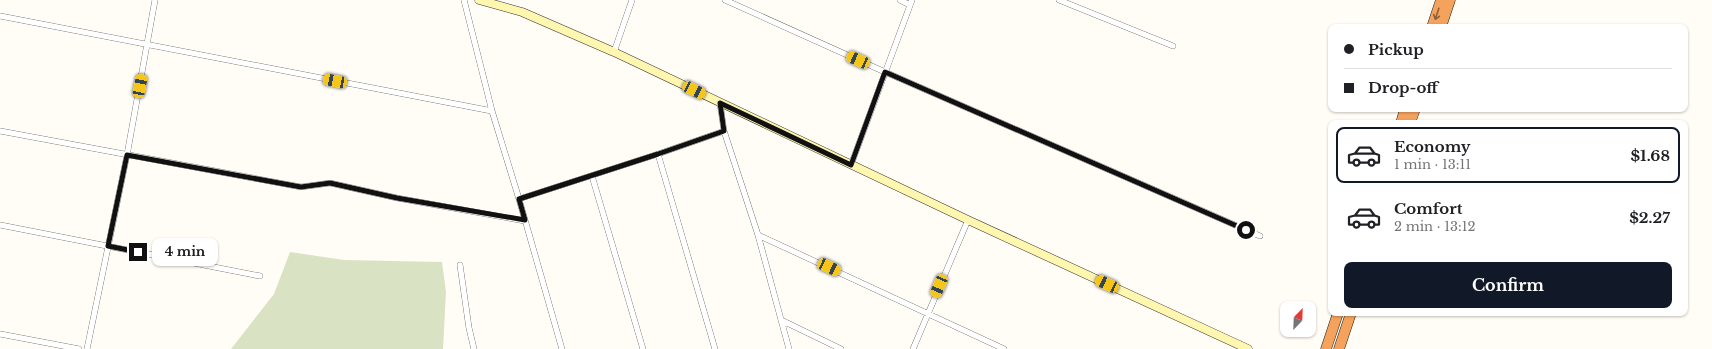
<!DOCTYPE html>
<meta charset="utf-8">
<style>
:root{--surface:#fff;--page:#f6f6f6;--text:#202124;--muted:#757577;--line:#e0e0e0;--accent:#111827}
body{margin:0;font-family:"Libre Baskerville",serif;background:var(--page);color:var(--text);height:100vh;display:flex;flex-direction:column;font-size:15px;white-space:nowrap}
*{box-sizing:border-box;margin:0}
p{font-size:13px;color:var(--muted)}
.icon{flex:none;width:22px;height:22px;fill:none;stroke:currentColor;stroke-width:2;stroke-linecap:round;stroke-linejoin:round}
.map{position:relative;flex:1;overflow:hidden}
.drawer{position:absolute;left:1328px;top:120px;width:360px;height:196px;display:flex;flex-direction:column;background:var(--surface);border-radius:8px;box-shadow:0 1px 3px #0004}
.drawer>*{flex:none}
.top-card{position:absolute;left:1328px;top:24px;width:360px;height:88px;border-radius:8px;box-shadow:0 1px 3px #0004;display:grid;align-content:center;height:88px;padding:0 16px;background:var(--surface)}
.needle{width:26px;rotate:23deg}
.controls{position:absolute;left:1280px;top:301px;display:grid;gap:8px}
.controls a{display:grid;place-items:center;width:36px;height:36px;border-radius:8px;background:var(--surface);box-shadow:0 1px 3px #0004;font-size:20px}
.end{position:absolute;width:18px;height:18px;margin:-9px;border:5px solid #111;background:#fff;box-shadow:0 0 0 2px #fff}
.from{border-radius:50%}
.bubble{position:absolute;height:28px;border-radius:8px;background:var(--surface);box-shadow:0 1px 3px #0004;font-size:13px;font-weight:700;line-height:28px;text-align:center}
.car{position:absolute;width:12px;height:24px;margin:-12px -6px;border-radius:5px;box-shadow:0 0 3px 1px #0007;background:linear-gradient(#f5c518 24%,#345 0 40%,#f5c518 0 76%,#345 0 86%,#f5c518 0)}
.top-card b{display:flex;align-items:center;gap:14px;height:38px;font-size:15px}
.top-card b+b{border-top:1px solid var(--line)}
.top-card i{width:10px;height:10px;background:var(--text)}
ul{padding:7px 0 0;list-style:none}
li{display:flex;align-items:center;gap:12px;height:56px;margin:0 8px 6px;padding:0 8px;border:2px solid transparent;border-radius:8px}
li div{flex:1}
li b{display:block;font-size:15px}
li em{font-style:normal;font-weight:700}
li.active{border-color:var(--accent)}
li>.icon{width:36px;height:36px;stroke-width:1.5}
.primary-button{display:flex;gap:8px;margin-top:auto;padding:8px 16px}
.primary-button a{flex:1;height:46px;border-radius:8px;background:var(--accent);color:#fff;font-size:16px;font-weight:700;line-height:46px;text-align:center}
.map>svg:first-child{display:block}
</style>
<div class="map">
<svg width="1712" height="349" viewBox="0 0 1712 349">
<rect width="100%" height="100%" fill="#fffdf5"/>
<path fill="#d9e3c4" d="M290,252L344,260L442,262L446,292L443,349H231L274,294Z"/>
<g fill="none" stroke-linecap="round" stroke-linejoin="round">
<g stroke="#444" stroke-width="6">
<path id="street" d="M464,0L492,111L519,199L562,349
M725,0L885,72L1260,236
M900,0L910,5
M1059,0L1173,46
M0,16L492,111
M614,52L632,0
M0,131L301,187L330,183L397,198L525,221
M724,131L758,235L789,349
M658,154L715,349
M851,165L912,0
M592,176L643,349
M519,199L658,154L724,131L720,103
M0,225L260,276
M758,235L1004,349
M460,265L469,328L474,349
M781,320L841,349
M0,334L79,349
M87,349L127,155L155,0
M913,349L968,220"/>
</g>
<g stroke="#333" stroke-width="9">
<path id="secondary" d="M479,0L522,12L614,52L968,220L1248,349"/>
</g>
<g stroke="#222" stroke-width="11">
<path id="highway" d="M1432,27L1441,0
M1441,27L1450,0
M1401,123L1405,109
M1410,123L1415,109
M1326,349L1338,313
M1339,349L1351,313"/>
</g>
<use href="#street" stroke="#fff" stroke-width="5.5"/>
<use href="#secondary" stroke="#fff6b0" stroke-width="8"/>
<use href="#highway" stroke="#f5a25d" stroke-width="10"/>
</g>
<defs><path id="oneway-shaft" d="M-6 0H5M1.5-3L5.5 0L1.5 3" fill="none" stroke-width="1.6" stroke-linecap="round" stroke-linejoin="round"/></defs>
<use stroke="#8e613b" href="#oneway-shaft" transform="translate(1437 14) rotate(108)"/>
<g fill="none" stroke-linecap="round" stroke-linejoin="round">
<path stroke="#111" stroke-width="5" d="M138,252L108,246L127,155L301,187L330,183L397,198L525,220L519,199L658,154L724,131L720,103L851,165L885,72L1246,230"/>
</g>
</svg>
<div class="controls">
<a><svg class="needle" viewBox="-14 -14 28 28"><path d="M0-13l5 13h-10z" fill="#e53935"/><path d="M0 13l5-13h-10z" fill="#757577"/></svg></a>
</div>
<i class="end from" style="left:1246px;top:230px"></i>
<i class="end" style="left:138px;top:252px"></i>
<div class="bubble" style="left:152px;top:238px;width:66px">4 min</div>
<i class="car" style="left:858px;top:60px;rotate:294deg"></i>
<i class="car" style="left:335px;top:81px;rotate:281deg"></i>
<i class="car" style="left:140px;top:86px;rotate:11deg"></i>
<i class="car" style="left:694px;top:90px;rotate:116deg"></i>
<i class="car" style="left:829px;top:267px;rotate:115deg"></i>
<i class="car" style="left:1107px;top:284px;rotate:295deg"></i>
<i class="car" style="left:939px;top:286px;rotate:203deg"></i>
<div class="top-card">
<b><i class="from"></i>Pickup</b>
<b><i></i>Drop-off</b>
</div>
<section class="drawer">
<ul>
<li class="active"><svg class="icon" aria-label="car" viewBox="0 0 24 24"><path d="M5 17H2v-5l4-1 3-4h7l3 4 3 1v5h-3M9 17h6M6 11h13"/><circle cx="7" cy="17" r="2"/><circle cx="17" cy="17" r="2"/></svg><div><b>Economy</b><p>1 min · 13:11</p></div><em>$1.68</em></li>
<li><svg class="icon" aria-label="car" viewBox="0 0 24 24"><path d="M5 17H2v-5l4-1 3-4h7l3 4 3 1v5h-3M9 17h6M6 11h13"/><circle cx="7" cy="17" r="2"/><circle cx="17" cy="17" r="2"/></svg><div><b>Comfort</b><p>2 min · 13:12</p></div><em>$2.27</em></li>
</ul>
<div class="primary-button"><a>Confirm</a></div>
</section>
</div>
